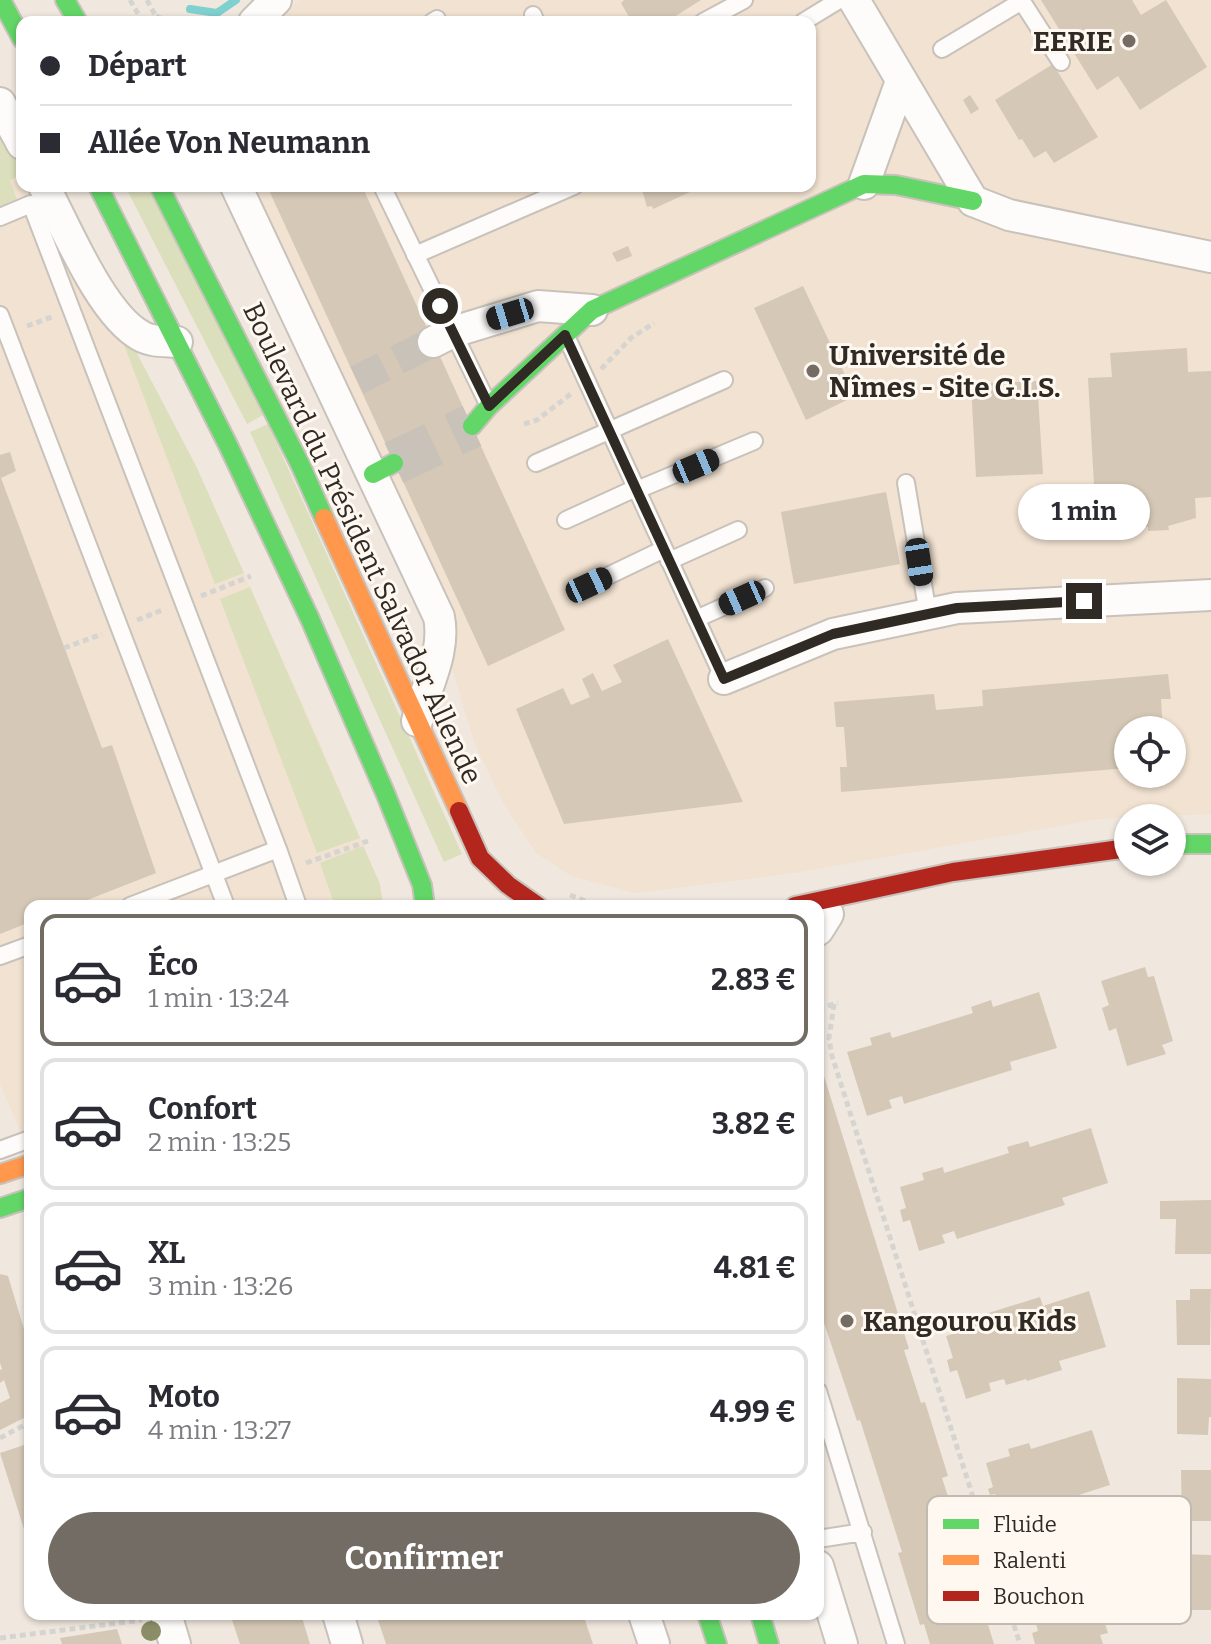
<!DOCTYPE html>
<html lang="fr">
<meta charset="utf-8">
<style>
:root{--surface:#fff;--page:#f7f7f7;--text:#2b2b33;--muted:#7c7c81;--line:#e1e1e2;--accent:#736c65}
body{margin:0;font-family:Bitter,serif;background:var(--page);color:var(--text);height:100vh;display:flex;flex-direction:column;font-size:30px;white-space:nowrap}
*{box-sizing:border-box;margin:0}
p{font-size:26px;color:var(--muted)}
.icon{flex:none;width:44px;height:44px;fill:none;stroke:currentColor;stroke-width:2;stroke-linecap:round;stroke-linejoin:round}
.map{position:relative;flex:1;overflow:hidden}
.sheet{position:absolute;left:24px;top:900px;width:800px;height:720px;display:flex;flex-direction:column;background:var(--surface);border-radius:16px;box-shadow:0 2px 6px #0004}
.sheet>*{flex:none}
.banner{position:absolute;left:16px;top:16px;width:800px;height:176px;border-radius:16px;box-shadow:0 2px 6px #0004;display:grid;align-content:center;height:176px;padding:0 24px;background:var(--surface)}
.buttons{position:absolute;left:1114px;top:716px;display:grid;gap:16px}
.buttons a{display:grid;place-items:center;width:72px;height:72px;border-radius:50%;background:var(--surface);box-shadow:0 2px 6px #0004;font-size:40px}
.end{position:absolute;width:36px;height:36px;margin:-18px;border:10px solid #2f2a23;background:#fff;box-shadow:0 0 0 4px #fff}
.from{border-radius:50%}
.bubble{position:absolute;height:56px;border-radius:28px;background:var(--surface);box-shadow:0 2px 6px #0004;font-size:26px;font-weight:700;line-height:56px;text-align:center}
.car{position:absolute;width:24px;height:48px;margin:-24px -12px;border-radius:10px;box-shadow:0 0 6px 2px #0007;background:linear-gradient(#222 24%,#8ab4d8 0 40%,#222 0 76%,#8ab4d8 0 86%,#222 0)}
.banner b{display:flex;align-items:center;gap:28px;height:76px;font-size:30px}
.banner b+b{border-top:2px solid var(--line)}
.banner i{width:20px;height:20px;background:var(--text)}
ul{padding:14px 0 0;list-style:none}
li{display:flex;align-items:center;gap:24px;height:132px;margin:0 16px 12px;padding:0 8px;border:4px solid var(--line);border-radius:16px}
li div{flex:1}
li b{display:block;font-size:30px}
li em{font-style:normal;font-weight:700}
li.selected{border-color:var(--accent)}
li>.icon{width:72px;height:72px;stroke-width:1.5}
.button{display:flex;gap:16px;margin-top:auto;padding:16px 24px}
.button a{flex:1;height:92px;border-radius:48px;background:var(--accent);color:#fff;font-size:32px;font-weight:700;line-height:92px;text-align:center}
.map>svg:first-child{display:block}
</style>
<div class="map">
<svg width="1211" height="1644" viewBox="0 0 1211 1644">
<rect width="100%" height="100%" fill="#f0e8df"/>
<path fill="#f1e2d1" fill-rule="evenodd" d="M299,0H1211V814L1100,819L795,873L635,893L571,876L536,853L503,803L474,742L450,662L245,186H810V22H277ZM1128,730H1172V774H1128Z
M0,111L22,151V186H41L196,466L312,725L380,884L383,906H30V1133L22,1135L0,1084Z"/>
<path fill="#dbdfbb" d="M0,123L22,151V175L10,180L17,200L0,207Z
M125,186H147L263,415L247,424Z
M121,337L130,340L196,466L244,573L215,584Z
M268,424L462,854L444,862L250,432Z
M250,587L360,838L317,853L220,599Z
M363,846L380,884L383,906H335L320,863Z"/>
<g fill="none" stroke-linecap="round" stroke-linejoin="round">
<path stroke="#81d0d0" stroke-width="8" d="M190,9L217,13L236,0"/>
</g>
<path fill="#d5c8b6" d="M624,0H701L666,22H632L621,3Z
M1041,0H1132L1141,15L1166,0L1207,67L1140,110L1118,76L1097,90Z
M1053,64L1098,137L1054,163L1046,151L1034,158L1022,139L1019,140L995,100Z
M970,95L979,109L971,114L963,100Z
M267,186H362L565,630L488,666Z
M641,186H703L653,209L652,206L647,207Z
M628,246L632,256L617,262L612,253Z
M803,286L855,396L806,420L754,308Z
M1187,348L1188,372L1211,371V497L1195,498L1196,518L1168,526L1169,530L1148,531V527L1120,523L1119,501L1095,502L1088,378L1112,377L1110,353Z
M1037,381L1043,474L976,477L971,384Z
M10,452L16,471L1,478L102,748L112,745L156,873L72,906H30V922L0,934V455Z
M886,492L900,564L794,584L781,512Z
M668,639L743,802L564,824L516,709L563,688L571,705L590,697L582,679L593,673L602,691L622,682L613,665Z
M1168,674L1171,699H1161L1163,730H1128V768L841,792L840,767H847L844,727H836L834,702L934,694L936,710L983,706L982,690Z
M1145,967L1148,977L1154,976L1173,1041L1162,1045L1166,1054L1127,1066L1116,1028L1109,1031L1102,1008L1109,1005L1101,981Z
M1039,992L1057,1048L1010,1062L1012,1070L904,1104L902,1096L889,1100L892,1108L867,1116L847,1052L872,1045L870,1038L890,1032L892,1038L973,1013L971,1007L991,1000L993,1007Z
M819,1060L909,1349L904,1350L921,1403L925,1402L948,1476L942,1478L960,1534L964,1532L986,1604L982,1605L994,1644H930L924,1624L920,1625L898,1553L902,1552L860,1420L857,1421L818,1305Z
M1091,1128L1108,1183L1062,1198L1065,1205L957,1239L954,1231L942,1235L945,1243L919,1251L910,1220L903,1222L900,1210L906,1208L900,1187L924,1180L922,1173L943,1167L944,1173L1009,1153L1007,1147L1028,1141L1030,1147Z
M1211,1200V1254H1175L1176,1219H1160V1201Z
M0,1274L8,1276L30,1349V1415L0,1430V1403L10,1398L4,1380L0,1383V1370L2,1369L0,1363Z
M1190,1289H1211L1210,1345H1177L1176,1300H1190Z
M1089,1291L1106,1347L1059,1361L1062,1370L1027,1381L1026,1379L1006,1385L1004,1379L989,1383L991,1391L966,1399L957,1370L950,1372L947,1360L953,1358L946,1336L972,1328L969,1319L1040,1297L1043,1306Z
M1177,1378L1211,1379V1417H1209L1208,1435L1177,1434Z
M1092,1430L1110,1485L1063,1500L1066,1509L1006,1527L995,1494L990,1495L988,1489L993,1487L986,1463L1010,1456L1008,1449L1029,1443L1031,1449Z
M30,1443V1545H29L0,1453Z
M1181,1470H1211V1521H1182Z
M1178,1554L1211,1555V1610H1183V1592H1178Z
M1089,1572L1108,1633L1100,1635L1103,1644H1035L1032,1633L1038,1631L1026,1592Z
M230,1614H301L310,1644H240Z
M376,1614H583L593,1644H386Z
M117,1629L122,1644H62L60,1638Z"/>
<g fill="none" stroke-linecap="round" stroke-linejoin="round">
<path stroke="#c9c2b9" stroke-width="30" stroke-dasharray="30 15" stroke-linecap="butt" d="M357,380L433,342"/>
<path stroke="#c9c2b9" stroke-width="44" stroke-dasharray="44 22" stroke-linecap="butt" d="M394,463L472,426"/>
<g stroke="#c8c2bb" stroke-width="20">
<path id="lane" d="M1021,0L1061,62
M533,15L536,22
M432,22L437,19
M703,22L744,0
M803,22L839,0
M942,49L1022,1
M382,186L488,404
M0,217L31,204L278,849L130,906
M415,255L574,186
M0,315L226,906
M566,336L724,679
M536,463L724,380
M906,483L928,614
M637,490L754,441
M566,520L636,488
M669,561L738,530
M589,585L664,549
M696,619L765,588
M278,849L298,906
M0,956L30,945
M0,1150L30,1139
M818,1391L896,1644
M818,1539L863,1532"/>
</g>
<g stroke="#c8c2bb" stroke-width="34">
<path id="street" d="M854,0L973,201L1009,215L1211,257
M254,22L276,0
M0,103L22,144
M864,184L901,81
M44,186C66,227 101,314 141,336C151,342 166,341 177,342
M236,186L439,617C446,653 426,686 417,721
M433,342L453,332L538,306L592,310
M724,679L833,634L957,608L1211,595
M818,930L828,914
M818,1566L842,1644
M166,1614L175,1644
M338,1614L347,1644
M644,1614L654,1644"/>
</g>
<g stroke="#c8c2bb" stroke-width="22">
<path id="fast" d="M1,0L22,39
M65,0L78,22
M98,186L228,445L310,619L386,795L422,885L425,906
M159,186L300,464L324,518
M472,426L489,406L592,310L864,184L896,185L973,201
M373,474L394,463
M1172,844H1211
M0,1208L30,1198
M707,1614L717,1644
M760,1614L769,1644"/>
</g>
<g stroke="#c8c2bb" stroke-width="22">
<path id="slow" d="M324,518L459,811
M0,1174L30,1164"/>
</g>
<g stroke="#c8c2bb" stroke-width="22">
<path id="jam" d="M459,811L480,858L508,885L538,906
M795,906L953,872L1128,848"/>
</g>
<path stroke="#d6d4d1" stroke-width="5" stroke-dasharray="6 4" stroke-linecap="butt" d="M130,0L143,22
M147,0L159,22
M156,16L170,22
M27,326L52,317
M601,369L631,338L654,323
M524,424L537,420L572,393
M201,596L251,576
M137,620L165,609
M64,648L102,634
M306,863L368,841
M570,895L598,906
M834,1004L829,1038L832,1056L1020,1644
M818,1008L838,1003
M818,1042L829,1038
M0,1438L30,1422
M0,1638L142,1620"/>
<use href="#lane" stroke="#fdfcfa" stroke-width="16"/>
<use href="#street" stroke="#fdfcfa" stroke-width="30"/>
<use href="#fast" stroke="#63d668" stroke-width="18"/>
<use href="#slow" stroke="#ff974d" stroke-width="18"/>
<use href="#jam" stroke="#b3261e" stroke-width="18"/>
</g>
<circle fill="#8b8d67" cx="151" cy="1631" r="10"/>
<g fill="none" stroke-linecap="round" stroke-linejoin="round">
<path stroke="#2f2a23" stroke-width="10" d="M440,306L489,406L565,335L724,679L833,634L957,608L1084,601"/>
</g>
<g fill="#736c65" stroke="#fef8f1" stroke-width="3">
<circle cx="1129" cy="41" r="8"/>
<circle cx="813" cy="371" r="8"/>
<circle cx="847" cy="1321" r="8"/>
</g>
<g text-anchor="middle" stroke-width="6" stroke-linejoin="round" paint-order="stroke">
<g font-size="28" font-weight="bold" fill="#2f2a23" stroke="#fef8f1" text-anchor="start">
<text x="1113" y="51" text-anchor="end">EERIE</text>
<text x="829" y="365">Université de<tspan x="829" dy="32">Nîmes - Site G.I.S.</tspan></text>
<text x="863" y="1331">Kangourou Kids</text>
</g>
<g font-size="28" fill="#2f2a23" stroke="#fef8f1">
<text transform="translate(363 543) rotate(65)" y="10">Boulevard du Président Salvador Allende</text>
</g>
</g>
<rect x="927" y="1496" width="264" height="128" rx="12" fill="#fef8f1" stroke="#c0bab3" stroke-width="2"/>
<rect x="943" y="1519" width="36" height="10" fill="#63d668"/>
<rect x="943" y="1555" width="36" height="10" fill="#ff974d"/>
<rect x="943" y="1591" width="36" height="10" fill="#b3261e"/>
<g font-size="22" fill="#2f2a23">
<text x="993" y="1532">Fluide</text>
<text x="993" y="1568">Ralenti</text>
<text x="993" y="1604">Bouchon</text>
</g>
</svg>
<div class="buttons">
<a><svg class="icon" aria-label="locate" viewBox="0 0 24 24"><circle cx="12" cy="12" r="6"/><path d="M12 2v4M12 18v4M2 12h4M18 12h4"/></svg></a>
<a><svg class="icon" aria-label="layers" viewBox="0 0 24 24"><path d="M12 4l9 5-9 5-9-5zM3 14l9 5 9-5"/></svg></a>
</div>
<i class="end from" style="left:440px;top:306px"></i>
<i class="end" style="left:1084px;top:601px"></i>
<div class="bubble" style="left:1018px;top:484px;width:132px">1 min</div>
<i class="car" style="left:510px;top:314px;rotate:253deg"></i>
<i class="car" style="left:696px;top:466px;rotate:67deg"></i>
<i class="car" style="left:919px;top:562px;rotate:171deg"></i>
<i class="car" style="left:589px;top:585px;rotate:65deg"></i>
<i class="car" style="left:742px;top:598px;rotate:246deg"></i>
<div class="banner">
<b><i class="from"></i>Départ</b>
<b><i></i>Allée Von Neumann</b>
</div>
<section class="sheet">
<ul>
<li class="selected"><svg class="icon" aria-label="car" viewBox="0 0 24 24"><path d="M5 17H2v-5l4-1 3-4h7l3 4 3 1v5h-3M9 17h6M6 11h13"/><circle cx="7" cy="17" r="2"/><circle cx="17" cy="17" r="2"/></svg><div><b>Éco</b><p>1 min · 13:24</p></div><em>2.83 €</em></li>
<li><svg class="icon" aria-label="car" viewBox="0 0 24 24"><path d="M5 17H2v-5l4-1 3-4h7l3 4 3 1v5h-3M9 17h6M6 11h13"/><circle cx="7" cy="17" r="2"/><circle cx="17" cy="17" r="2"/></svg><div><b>Confort</b><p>2 min · 13:25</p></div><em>3.82 €</em></li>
<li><svg class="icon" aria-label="car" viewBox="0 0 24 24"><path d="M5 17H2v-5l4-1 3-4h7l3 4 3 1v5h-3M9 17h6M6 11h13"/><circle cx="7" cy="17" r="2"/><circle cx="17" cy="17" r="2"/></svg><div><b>XL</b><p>3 min · 13:26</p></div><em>4.81 €</em></li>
<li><svg class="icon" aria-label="car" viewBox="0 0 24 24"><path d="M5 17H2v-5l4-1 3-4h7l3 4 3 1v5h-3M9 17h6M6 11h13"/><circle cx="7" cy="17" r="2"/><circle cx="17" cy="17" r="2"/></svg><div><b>Moto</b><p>4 min · 13:27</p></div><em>4.99 €</em></li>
</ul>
<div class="button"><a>Confirmer</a></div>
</section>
</div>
